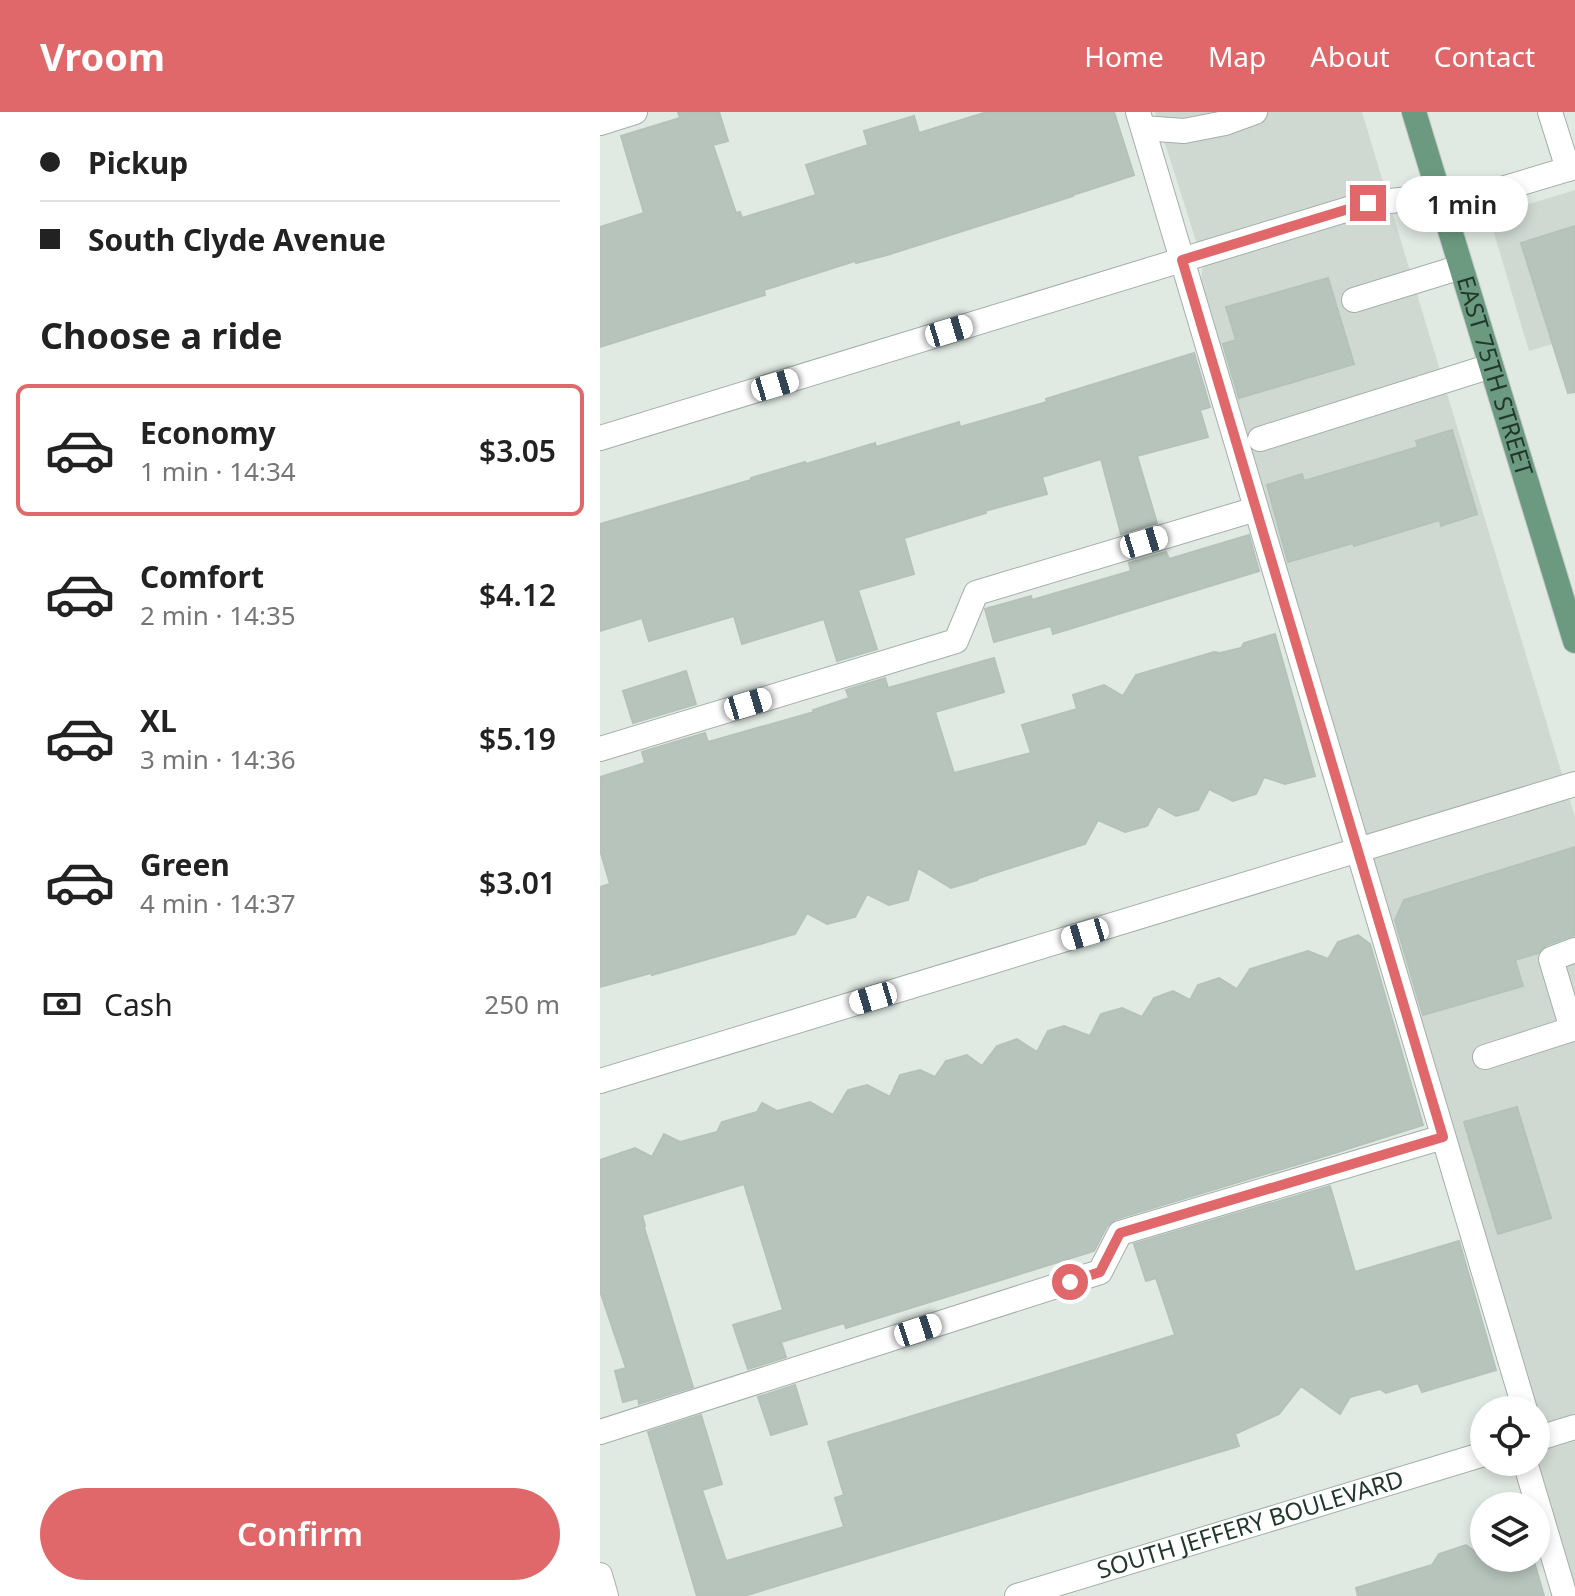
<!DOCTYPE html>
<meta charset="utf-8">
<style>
:root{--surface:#fff;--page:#f6f6f6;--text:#222;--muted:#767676;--line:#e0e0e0;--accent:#e1686a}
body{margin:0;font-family:"Noto Sans",sans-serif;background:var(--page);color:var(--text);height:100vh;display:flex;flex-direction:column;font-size:30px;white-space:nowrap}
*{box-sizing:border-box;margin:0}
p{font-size:26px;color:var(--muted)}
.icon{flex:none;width:44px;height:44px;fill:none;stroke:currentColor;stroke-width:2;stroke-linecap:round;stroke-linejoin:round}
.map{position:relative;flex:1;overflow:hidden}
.details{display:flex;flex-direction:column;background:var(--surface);width:600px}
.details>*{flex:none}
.top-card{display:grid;align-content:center;height:176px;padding:0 40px;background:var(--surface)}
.buttons{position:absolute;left:870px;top:1284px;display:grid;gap:16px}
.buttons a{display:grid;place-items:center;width:80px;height:80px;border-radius:50%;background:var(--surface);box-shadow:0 4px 12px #0003;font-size:40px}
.end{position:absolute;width:36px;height:36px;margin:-18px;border:10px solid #e1686a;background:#fff;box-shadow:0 0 0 4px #fff}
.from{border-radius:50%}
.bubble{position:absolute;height:56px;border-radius:28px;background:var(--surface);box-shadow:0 4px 12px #0003;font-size:26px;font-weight:600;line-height:56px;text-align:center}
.car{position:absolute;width:24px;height:48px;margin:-24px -12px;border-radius:10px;box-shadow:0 0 6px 2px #0007;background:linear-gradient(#fff 24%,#345 0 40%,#fff 0 76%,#345 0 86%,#fff 0)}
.top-card b{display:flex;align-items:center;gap:28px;height:76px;font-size:30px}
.top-card b+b{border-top:2px solid var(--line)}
.top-card i{width:20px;height:20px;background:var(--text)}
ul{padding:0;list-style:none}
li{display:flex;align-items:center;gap:24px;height:132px;margin:0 16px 12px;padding:0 24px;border:4px solid transparent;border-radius:12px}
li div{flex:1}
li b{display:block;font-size:30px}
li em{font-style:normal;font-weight:600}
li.selected{border-color:var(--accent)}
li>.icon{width:72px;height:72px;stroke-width:1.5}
h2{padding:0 40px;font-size:36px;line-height:96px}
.pay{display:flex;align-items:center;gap:20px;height:88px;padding:0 40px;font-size:30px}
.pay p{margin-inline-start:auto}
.button{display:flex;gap:16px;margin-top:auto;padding:16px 40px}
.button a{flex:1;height:92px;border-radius:48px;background:var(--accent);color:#fff;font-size:32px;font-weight:600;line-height:92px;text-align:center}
header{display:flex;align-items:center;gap:48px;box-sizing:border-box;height:112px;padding:0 40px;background:var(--accent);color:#fff}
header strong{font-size:38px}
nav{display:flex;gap:44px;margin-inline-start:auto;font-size:28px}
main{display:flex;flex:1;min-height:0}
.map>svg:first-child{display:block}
</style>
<header>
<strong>Vroom</strong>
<nav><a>Home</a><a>Map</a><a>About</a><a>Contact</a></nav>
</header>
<main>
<section class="details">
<div class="top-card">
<b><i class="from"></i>Pickup</b>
<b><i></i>South Clyde Avenue</b>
</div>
<h2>Choose a ride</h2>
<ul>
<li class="selected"><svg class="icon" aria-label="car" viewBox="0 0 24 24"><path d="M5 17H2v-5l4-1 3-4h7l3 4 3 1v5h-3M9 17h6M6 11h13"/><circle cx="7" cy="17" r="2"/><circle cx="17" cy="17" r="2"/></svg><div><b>Economy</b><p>1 min · 14:34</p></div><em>$3.05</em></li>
<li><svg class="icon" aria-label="car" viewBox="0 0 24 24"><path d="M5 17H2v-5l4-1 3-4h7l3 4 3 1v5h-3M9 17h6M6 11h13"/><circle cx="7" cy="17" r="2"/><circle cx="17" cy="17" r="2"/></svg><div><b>Comfort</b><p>2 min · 14:35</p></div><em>$4.12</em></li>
<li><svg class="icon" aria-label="car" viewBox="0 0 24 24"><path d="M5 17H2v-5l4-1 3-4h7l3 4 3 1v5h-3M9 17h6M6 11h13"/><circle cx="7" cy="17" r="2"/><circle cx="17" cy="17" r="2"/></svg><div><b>XL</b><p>3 min · 14:36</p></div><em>$5.19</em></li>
<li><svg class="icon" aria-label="car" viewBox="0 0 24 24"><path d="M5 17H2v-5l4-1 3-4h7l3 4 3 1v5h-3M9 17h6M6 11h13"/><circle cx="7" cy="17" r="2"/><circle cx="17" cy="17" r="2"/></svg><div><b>Green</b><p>4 min · 14:37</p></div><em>$3.01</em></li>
</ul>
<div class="pay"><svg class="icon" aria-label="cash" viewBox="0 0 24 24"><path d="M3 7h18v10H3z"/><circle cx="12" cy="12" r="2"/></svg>Cash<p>250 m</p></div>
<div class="button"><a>Confirm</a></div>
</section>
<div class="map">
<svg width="975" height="1484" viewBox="0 0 975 1484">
<rect width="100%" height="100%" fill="#e1e9e3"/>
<path fill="#cfd9d2" d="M555,0H762L975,705V1484L936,1350V1298L598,199L603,151Z
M975,78V225L929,239L889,104Z"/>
<path fill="#b7c4bc" stroke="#b4c2b9" stroke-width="2" d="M78,0H119L128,29L113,33L136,101L140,100L142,106L216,83L206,53L268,33L264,19L314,4L319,21L387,0H514L534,63L473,83V84L287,143L256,151L255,149L164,178L165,183L0,235V115L44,101L21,24L80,6Z
M975,114V280L968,281L921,131Z
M728,166L754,252L639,286L623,232L636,228L626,195Z
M594,241L610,295L600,298L608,325L537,344L557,411L521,422L501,347L442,365L447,382L385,399L386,401L304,426L314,462L258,478L277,537L237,549L224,507L142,532L134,504L49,529L42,506L0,519V412L151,368V366L205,350L206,352L275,331L276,335L359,310L360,315L447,290L446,287Z
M852,318L877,402L841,414L840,408L754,434L753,431L688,450L667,373L702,362L704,369L818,335L816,329Z
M649,423L659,459L453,522L451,514L394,530L385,497L431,484L432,488L531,459L529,451L566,440L569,447Z
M675,522L715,664L685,672L664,665L656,682L633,689L609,677L598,698L576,704L558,694L547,714L525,720L498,708L485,732L379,766L377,768L351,776L318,756L308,788L289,793L267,782L255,805L227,812L207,801L195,822L52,863L51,861L0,875V775L10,772L0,738V665L45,651L42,640L105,621L108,630L214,600L213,598L249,586L246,578L285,566L288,576L394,546L404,580L335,600L354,661L431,641L422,613L477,597L473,583L504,573L523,584L536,563L614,540L620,541L641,536L644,531Z
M86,559L96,592L33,611L23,579Z
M975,735V823L946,833L938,841L915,848L923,874L823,903L795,808L804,788Z
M758,823L770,832L823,1013L722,1045L516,1107L507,1114L494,1139L246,1216L244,1211L181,1230L186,1245L148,1257L133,1213L183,1198L144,1072L42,1103L45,1114L44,1115L93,1275L39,1292L38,1286L23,1290L15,1259L26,1256L0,1179V1048L35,1036L52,1045L64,1022L80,1030L117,1020L122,1010L157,1000L162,991L177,999L210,990L233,1003L248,978L267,973L290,985L300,963L320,958L335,965L346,949L367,943L382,954L397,934L417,927L437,940L448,919L464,914L490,924L501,902L522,896L542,905L554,886L573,879L590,888L598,873L619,866L637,877L650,857L708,839L728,847L738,830Z
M917,995L951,1106L898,1122L864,1010Z
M730,1074L755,1160L859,1129L896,1258L822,1280L818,1271L786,1281L780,1277L750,1285L740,1302L701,1274L679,1302L635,1322L639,1334L144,1484H97L48,1320L101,1303L122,1372L102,1378L126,1449L244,1415L235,1386L244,1383L228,1330L575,1223L556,1166L546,1169L534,1132Z
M195,1273L207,1312L171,1323L158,1285Z
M866,1433L884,1446H933L944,1484H758L756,1476L832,1453L839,1442Z"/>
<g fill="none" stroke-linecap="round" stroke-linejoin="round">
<g stroke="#a4b0a9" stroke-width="26">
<g id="minor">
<path d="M538,0L925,1298"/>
<path d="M950,0L968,57"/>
<path d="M0,11L35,0"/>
<path d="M543,16L584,19L625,11L655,0"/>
<path d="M754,188L861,155"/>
<path d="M0,326L768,91L895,79L975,55"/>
<path d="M660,327L891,254"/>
<path d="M0,637L356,529L376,481L656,397"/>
<path d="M885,945L972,917L951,847L975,838"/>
<path d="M0,969L975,672"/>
<path d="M0,1320L500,1160L520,1121L843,1025"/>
<path d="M936,1327L975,1315"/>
<path d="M925,1350L965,1484"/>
<path d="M0,1463L6,1484"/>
<path id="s1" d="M417,1484L884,1342"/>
</g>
</g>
<g stroke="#c1c7c4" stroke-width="26">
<g id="major">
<path id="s2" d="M814,0L975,529"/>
</g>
</g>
<use href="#minor" stroke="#fff" stroke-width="24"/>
<use href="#major" stroke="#6b9a81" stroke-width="24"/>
</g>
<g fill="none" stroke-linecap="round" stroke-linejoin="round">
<path stroke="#e1686a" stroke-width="10" d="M470,1170L500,1160L520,1121L843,1025L582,148L768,91"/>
</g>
<g text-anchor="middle" stroke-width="6" stroke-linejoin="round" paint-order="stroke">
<g font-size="24" fill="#23382d" stroke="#f1f7f2">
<text dy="8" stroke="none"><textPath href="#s2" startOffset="276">EAST 75TH STREET</textPath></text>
<text dy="8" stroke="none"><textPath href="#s1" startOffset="244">SOUTH JEFFERY BOULEVARD</textPath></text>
</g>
</g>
</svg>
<div class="buttons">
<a><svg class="icon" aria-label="locate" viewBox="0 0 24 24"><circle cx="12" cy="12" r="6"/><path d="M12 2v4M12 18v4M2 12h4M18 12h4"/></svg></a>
<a><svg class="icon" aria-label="layers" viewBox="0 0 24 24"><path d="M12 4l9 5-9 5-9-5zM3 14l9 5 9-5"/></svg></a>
</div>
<i class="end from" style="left:470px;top:1170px"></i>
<i class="end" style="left:768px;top:91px"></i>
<div class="bubble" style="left:796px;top:64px;width:132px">1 min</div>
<i class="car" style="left:349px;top:219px;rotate:73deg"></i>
<i class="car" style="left:175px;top:273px;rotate:73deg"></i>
<i class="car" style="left:544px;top:430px;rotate:73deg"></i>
<i class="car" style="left:148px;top:592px;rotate:73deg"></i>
<i class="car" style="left:485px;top:822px;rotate:253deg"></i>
<i class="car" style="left:273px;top:886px;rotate:253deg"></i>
<i class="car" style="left:318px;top:1218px;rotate:72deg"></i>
</div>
</main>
